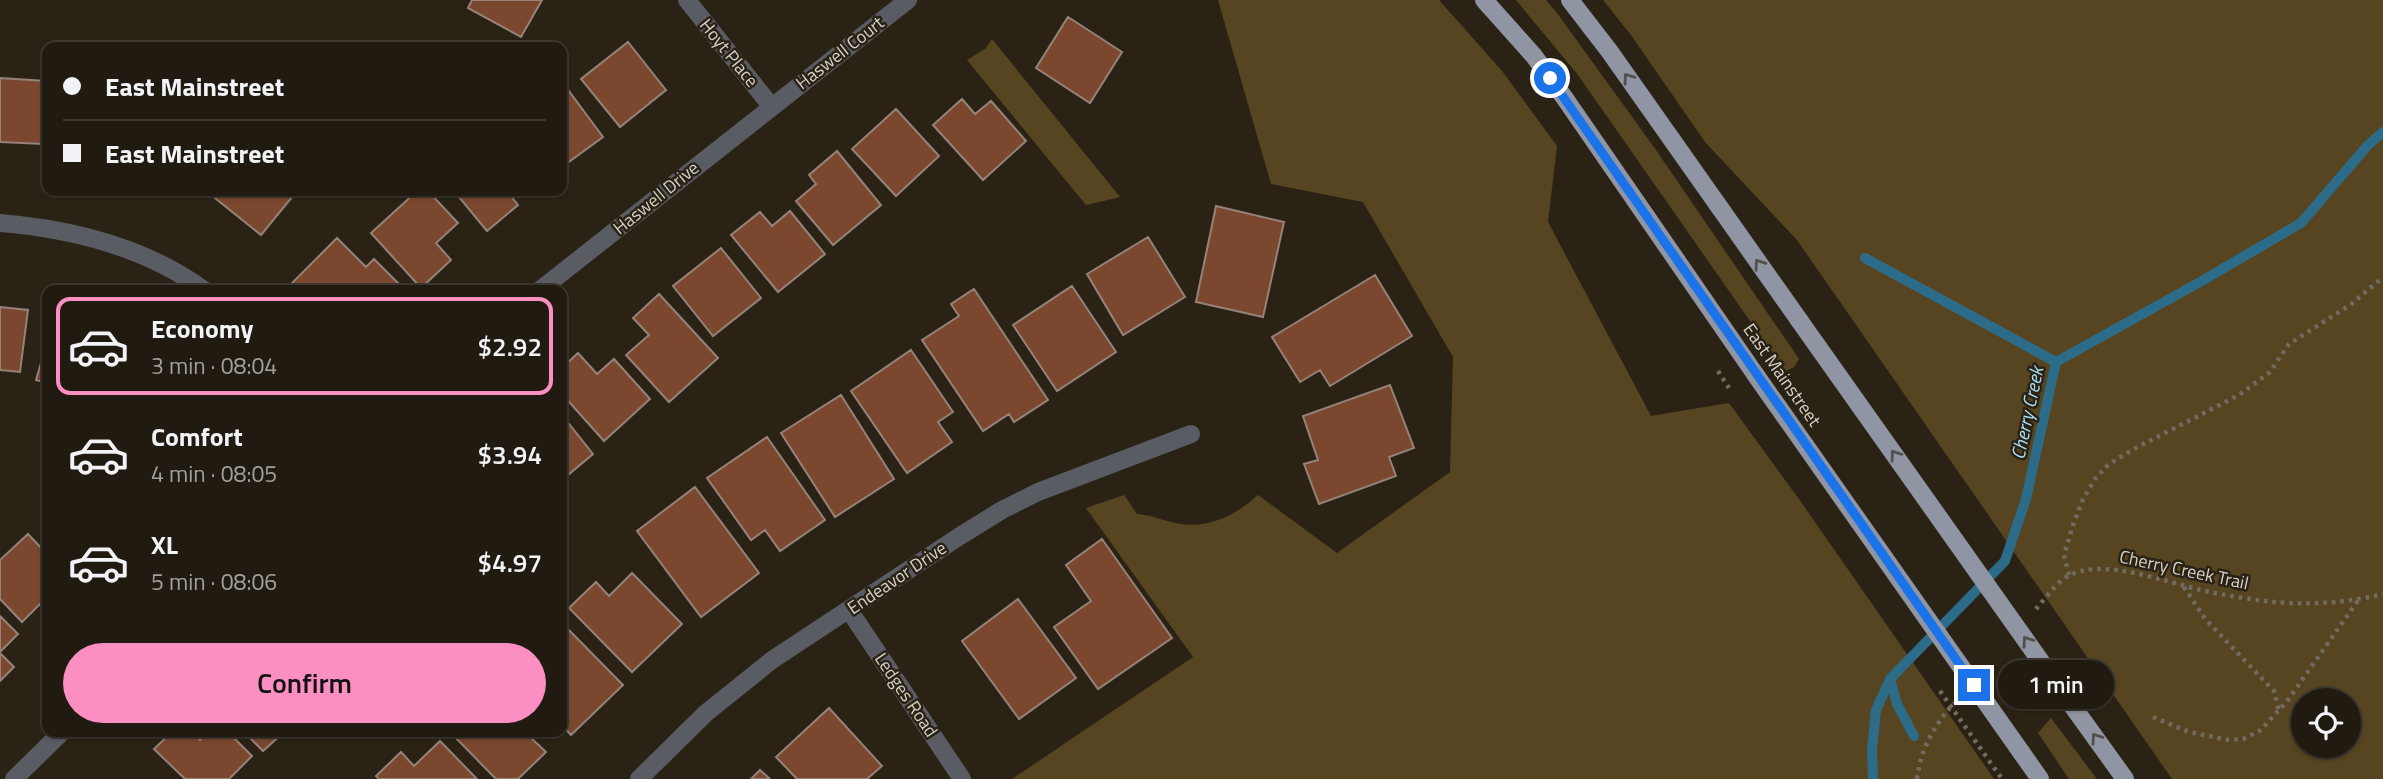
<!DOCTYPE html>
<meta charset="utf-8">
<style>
:root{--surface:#201a10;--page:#2d271e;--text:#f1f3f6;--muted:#a2a19f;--line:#3d3830;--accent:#fc8fc1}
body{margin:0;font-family:"Titillium Web",sans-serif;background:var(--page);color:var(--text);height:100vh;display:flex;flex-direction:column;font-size:26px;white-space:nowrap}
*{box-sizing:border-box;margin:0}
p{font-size:23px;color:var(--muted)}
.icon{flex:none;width:38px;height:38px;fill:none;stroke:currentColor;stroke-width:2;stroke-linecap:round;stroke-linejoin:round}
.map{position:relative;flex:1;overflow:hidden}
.details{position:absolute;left:42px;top:285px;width:525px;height:452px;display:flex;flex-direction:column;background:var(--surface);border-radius:14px;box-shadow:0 2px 5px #0004,0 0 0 2px var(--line)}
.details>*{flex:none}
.guide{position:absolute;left:42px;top:42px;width:525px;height:154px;border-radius:14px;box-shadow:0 2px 5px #0004,0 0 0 2px var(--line);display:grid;align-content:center;height:154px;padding:0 21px;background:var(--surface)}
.tools{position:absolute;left:2291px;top:688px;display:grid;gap:14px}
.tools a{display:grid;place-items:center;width:70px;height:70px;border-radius:50%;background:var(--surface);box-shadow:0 2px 5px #0004,0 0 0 2px var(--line);font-size:35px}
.end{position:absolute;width:32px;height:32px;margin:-16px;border:9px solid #1a73e8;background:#fff;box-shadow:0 0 0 4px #fff}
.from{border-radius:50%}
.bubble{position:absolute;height:49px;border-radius:24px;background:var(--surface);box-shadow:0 2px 5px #0004,0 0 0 2px var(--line);font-size:23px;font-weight:600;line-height:49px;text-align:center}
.guide b{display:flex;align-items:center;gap:24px;height:66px;font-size:26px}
.guide b+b{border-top:2px solid var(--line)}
.guide i{width:18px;height:18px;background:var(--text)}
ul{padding:12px 0 0;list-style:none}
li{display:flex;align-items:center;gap:21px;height:98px;margin:0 14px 10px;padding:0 7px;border:4px solid transparent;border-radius:14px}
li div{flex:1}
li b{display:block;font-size:26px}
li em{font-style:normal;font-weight:600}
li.selected{border-color:var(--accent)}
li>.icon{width:63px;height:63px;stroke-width:1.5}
.action{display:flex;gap:14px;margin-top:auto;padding:14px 21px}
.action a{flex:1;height:80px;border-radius:42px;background:var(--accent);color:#111;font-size:28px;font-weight:600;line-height:80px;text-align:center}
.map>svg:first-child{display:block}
</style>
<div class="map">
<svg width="2383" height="779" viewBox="0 0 2383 779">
<rect width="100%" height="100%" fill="#2a2315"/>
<path fill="#574521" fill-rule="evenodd" d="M1218,0H1439L1502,71L1557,146L1548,222L1651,416L1729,403L1801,502L1994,779H1012L1193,657L1086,508L1124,495L1137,514C1153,515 1166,522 1181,524C1212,528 1237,514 1258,495L1337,553L1450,472L1453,357L1363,202L1271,184Z
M1516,0H1546L1557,13L1656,150L1799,359L1794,367L1786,371L1771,351L1578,75Z
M1603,0H2383V779H2172L1797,240L1705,142L1631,35ZM2303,700H2348V746H2303Z
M992,39L1120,197L1086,205L967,60L986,48Z
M2051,718L2097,779H2069L2038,733Z"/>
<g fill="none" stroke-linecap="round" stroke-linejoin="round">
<path stroke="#2c6c89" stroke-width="10" d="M1865,258L2056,362
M1890,679L1897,704L1914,736
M1873,779L1872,750L1876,710L1890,679L2005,561L2026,499L2056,362L2200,282L2301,223L2368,145L2383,132"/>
</g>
<path fill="#7b482f" stroke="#958279" stroke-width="2" d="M472,0H542L521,37L468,8Z
M1068,17L1122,52L1090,103L1036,68Z
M628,42L666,90L620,127L581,79Z
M0,78L46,81L43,144L0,142Z
M566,87L603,137L562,167V91Z
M962,99L975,114L991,101L1026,141L983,180L933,125Z
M896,109L939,156L896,196L852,149Z
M837,151L881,205L833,245L796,201L816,184L809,175Z
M221,191H297L261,235L215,198Z
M417,191H428L458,223L436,243L451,260L421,288L371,233Z
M454,191H507L518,205L487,231Z
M1216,206L1284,222L1263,317L1196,302Z
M790,211L825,254L778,292L731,235L760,212L772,226Z
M1148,237L1185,297L1123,335L1087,274Z
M337,238L366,267L374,259L400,285L394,290H297L290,285Z
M721,248L761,298L713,336L673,286Z
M1375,275L1412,336L1330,386L1320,370L1300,382L1272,337Z
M1072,286L1116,352L1057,391L1013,325Z
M974,289L1048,400L1014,422L1009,414L983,431L922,340L959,316L951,304Z
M659,294L718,358L669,402L626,355L649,335L633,318Z
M0,307L28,310L20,372L0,370Z
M47,342V383L36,380Z
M911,350L953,412L938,422L952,442L907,473L851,391Z
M578,353L597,374L614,359L650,399L604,441L562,394V368Z
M1390,385L1414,448L1389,457L1396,476L1319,504L1304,464L1318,460L1303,416Z
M841,395L894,479L835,517L781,433Z
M562,415L593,454L562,480Z
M767,437L825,520L780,551L765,530L751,540L707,478Z
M695,487L759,573L701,617L637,531Z
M28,534L47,554V608L42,602L22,622L0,599V560Z
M1102,539L1172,638L1098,689L1054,627L1091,601L1066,565Z
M632,573L682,624L632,672L569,608L596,582L609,596Z
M1018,599L1076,678L1019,719L962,641Z
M0,616L18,634L0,652Z
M562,623L623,685L571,735L562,725Z
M0,653L14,667L0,681Z
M829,708L882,766L867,779H797L776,757Z
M172,732H192L200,740L208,732H228L252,756L229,779H185L154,749Z
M244,732H284L263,751Z
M450,732H531L528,735L546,752L518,779H496Z
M440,741L477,779H379L376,776L401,752L414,766Z
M760,770L770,779H751Z"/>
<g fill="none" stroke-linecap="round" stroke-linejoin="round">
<path stroke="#726c60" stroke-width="4.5" stroke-dasharray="3.5 5" stroke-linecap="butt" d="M2069,575L2064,555L2073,525L2083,499L2095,479L2108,465L2130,451L2239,395L2270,372L2289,344L2350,305L2383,277
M2184,587L2206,620L2274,691L2279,712
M2036,609C2045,599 2057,581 2070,575C2105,558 2165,582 2201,590C2222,595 2244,598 2265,601C2303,606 2346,603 2383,594
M2153,717L2189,732L2229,740L2243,739L2261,730L2288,700L2359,599
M1917,779C1921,748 1934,726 1954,703"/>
<path stroke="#5a5c64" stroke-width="18" d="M687,0L771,106
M0,223C72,229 145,247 204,290
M540,290L908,0
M849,610L962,779
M14,779L62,732
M639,779L706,713L772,660L960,536L1002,510L1038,492L1191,434"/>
<path stroke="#9095a4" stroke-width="18" d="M1484,0L1534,56L1566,100L1755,374
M1570,0L1610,52L1799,320
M2066,697L2125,779
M2021,752L2040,779"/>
<path stroke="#726c60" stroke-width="4.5" stroke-dasharray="3.5 5" stroke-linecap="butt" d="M1718,371L1729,388
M1940,691L2002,779"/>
<path stroke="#9095a4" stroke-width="18" d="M1799,320L2066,697
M1755,374L2021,752"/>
</g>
<defs><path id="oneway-chevron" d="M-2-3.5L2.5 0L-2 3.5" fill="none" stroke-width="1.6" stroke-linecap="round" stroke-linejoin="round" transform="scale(1.75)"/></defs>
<g stroke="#53514e">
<use href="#oneway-chevron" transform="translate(1628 78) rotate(-125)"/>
<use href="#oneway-chevron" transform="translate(1759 264) rotate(-125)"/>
<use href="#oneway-chevron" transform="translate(1895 455) rotate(-125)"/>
<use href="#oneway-chevron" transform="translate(2027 641) rotate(-125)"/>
<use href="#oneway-chevron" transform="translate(2096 738) rotate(-125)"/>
</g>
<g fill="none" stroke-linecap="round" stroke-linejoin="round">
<path stroke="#1a73e8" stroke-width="9" d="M1550,78L1974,685"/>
</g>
<g text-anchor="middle" stroke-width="5" stroke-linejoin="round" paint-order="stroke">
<g font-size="18" fill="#d7d2c9" stroke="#2a2315">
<text transform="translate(729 53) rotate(51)" y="6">Hoyt Place</text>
<text transform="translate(840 53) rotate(-38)" y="6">Haswell Court</text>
<text transform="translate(656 198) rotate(-39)" y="6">Haswell Drive</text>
<text transform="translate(1782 375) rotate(55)" y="6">East Mainstreet</text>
<text transform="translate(2184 570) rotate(12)" y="6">Cherry Creek Trail</text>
<text transform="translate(897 578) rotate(-34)" y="6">Endeavor Drive</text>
<text transform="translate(906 695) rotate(56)" y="6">Ledges Road</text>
</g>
<g font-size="19" font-style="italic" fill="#abe0fa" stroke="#2a2315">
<text transform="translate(2027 413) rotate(-78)" y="7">Cherry Creek</text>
</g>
</g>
</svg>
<div class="tools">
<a><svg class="icon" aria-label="locate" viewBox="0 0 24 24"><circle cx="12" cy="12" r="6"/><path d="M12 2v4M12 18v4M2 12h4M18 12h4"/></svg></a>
</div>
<i class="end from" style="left:1550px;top:78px"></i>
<i class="end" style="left:1974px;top:685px"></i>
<div class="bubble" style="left:1998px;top:660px;width:116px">1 min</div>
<div class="guide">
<b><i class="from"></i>East Mainstreet</b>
<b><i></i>East Mainstreet</b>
</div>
<section class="details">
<ul>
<li class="selected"><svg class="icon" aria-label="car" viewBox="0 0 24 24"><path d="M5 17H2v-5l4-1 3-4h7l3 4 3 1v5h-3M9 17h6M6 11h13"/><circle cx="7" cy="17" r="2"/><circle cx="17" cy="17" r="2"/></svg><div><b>Economy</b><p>3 min · 08:04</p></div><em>$2.92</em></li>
<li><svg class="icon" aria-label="car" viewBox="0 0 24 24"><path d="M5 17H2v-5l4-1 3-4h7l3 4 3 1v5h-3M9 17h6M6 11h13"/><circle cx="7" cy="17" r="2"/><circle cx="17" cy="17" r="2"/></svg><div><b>Comfort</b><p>4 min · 08:05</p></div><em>$3.94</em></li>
<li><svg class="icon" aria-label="car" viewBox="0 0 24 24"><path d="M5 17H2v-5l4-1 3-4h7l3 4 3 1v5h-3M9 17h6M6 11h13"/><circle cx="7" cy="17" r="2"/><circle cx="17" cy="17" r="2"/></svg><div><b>XL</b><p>5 min · 08:06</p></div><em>$4.97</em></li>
</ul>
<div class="action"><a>Confirm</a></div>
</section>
</div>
